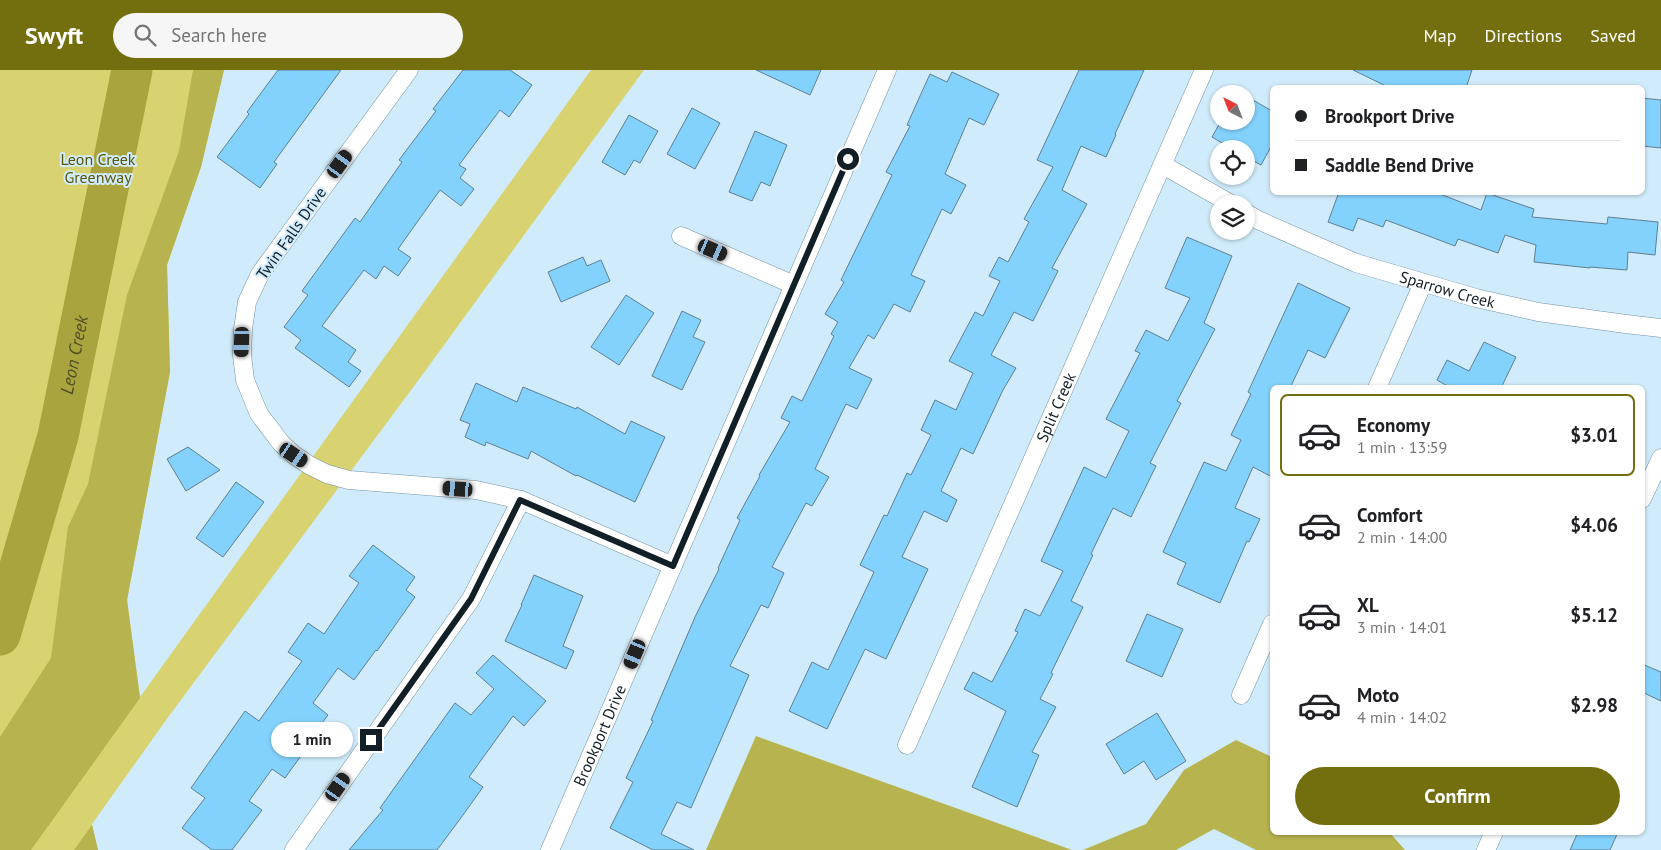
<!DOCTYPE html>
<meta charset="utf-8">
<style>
:root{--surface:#fff;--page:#f6f6f6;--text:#202124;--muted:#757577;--line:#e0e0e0;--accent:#736f0f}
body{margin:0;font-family:"PT Sans",sans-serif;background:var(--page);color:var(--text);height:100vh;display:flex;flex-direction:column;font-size:19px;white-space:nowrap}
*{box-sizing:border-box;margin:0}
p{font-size:16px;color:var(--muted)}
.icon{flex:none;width:28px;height:28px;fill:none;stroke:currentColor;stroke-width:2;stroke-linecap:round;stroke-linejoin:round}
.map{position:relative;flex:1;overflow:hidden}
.panel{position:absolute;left:1270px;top:315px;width:375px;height:450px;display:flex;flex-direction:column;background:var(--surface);border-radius:8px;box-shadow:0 1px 4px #0004}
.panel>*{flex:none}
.guide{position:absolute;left:1270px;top:15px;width:375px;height:110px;border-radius:8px;box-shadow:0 1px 4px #0004;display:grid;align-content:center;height:110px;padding:0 25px;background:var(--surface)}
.needle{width:32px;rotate:318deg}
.buttons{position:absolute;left:1210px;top:15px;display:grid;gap:10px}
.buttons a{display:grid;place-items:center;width:45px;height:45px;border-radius:50%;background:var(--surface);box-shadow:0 1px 4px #0004;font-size:25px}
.end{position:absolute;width:22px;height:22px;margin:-11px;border:6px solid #121f26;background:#fff;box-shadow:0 0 0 2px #fff}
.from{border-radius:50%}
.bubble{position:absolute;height:35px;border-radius:18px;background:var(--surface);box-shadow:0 1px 4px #0004;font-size:16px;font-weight:800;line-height:35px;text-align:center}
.car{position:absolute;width:15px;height:30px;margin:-15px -8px;border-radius:6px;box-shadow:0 0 4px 1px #0007;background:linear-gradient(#222 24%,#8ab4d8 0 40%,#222 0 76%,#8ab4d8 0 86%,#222 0)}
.guide b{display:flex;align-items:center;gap:18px;height:48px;font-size:19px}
.guide b+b{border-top:1px solid var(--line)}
.guide i{width:12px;height:12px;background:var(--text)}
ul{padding:9px 0 0;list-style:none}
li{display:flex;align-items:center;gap:15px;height:82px;margin:0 10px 8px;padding:0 15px;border:2px solid transparent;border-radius:8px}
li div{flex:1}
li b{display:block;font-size:19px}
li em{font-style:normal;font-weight:800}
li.current{border-color:var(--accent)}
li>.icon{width:45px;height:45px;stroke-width:1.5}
.action{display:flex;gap:10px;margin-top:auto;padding:10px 25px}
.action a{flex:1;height:58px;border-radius:30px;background:var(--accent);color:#fff;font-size:20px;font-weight:800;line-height:58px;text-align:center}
header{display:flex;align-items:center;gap:30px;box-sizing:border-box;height:70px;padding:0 25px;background:var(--accent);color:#fff}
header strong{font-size:24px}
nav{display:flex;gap:28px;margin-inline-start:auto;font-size:18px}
.search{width:350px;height:45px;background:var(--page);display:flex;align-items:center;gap:12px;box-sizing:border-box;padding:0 18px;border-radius:28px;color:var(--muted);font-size:19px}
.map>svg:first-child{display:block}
</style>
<header>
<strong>Swyft</strong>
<div class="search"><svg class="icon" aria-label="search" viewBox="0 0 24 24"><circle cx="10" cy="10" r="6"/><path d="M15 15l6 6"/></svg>Search here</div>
<nav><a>Map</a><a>Directions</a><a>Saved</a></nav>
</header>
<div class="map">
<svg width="1661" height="780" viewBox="0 0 1661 780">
<rect width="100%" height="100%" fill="#d0ebfb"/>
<path fill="#d8d370" d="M0,0H224L201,97L167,195L170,302L127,530L140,627L591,0H644L423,304L169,646L92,754L98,780H0Z"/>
<path fill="#b7b34e" d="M193,0H224L201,97L167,195L170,302L127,530L140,628L31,780H0V667L51,588L68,457L88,414L127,225L179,81Z
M756,666L1072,780H706Z
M1236,670L1272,687V718L1270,722L1272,724V762L1390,763L1405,780H1256L1214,759L1176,780H1083L1146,754L1184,700Z
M92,755L98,780H74Z"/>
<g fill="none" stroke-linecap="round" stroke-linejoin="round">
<path stroke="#a9a43e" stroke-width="41" id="s1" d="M0,565L58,366L132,0"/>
</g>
<path fill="#83d2fd" stroke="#607f91" d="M278,0H341L274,92L277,94L260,118L217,87L249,44L247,42Z
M463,0H510L532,15L509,47L500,40L459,95L466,99L460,108L474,119L461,136L440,120L398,179L411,188L398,206L384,196L376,209L364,200L322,256L356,280L348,292L361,301L349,317L295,278L301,270L284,257L308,225L302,221L355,148L360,152L402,92L399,90L436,41L433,39Z
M756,0H821L810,25Z
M1079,0H1144L1115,64L1116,65L1106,87L1081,76L1062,120L1087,134L1052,198L1058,201L1033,251L1014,242L991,285L1016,298L1003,320L973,384L961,378L941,421L957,430L947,452L924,441L902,487L928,499L886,589L865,579L827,659L789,641L812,592L828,600L874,502L860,495L884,445L887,446L907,403L911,405L931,365L921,360L935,330L956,340L973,303L949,291L975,242L983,246L1000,211L989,206L999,187L1008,192L1029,152L1024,149L1053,97L1037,90Z
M1353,0H1472L1466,18H1390Z
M952,2L999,24L984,55L969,48L945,104L966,115L951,144L942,139L911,205L925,211L910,242L894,234L874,269L868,265L849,298L872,309L857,339L846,334L815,399L829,407L812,436L806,433L772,497L784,503L768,538L761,535L730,596L749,605L691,738L677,732L661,764L694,780H653L610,758L633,712L626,708L653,651L651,650L695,547L719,499L718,498L740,450L737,448L760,406L759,405L790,352L781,348L792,326L802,331L834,266L831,264L838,252L825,244L844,212L841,210L892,105L886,102L910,56L907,55L920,26L930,4L947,12Z
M1246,26L1272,41V75L1261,95L1246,87V79H1232L1212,67L1221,51H1246Z
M1642,28L1661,30V78L1642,76Z
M692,38L720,53L695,99L667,84Z
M629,45L658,61L640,93L634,90L625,105L602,92Z
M755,61L787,75L770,116L761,112L752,131L729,122Z
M1339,122H1435L1481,140L1487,123L1534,139L1532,147L1607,154L1608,147L1658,152L1655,185L1628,182L1627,200L1590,197V198L1534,192L1536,175L1505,165L1498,183L1458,169L1455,176L1386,150L1383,157L1358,148L1353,161L1328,152Z
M1187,167L1232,186L1204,253L1215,259L1177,331L1181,333L1150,393L1156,396L1131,447L1113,438L1091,484L1093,485L1071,531L1083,537L1051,603L1053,604L1040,629L1056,637L1032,682L1039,685L1017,737L972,717L1006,641L964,619L973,602L992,612L1018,562L1015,561L1025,539L1040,546L1063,501L1041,491L1084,397L1106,408L1129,361L1106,349L1140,283L1135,281L1146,260L1168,271L1190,228L1165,218Z
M583,187L587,196L601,190L610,211L561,232L548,202Z
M1298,213L1350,238L1325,288L1308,280L1290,318H1272V407L1253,397L1235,438L1260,449L1249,472L1247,471L1220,533L1177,514L1186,493L1163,482L1204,392L1226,401L1241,370L1231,365L1251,324L1248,322Z
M626,225L654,243L619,295L591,277Z
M682,241L701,250L693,267L705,272L682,320L652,306Z
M1484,272L1516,287L1502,316L1504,318H1451L1437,310L1447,290L1469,301Z
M476,313L517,332L523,317L576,339L577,337L625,364L631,351L665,367L635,432L577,405L576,406L531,381L528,389L486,372L485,376L465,367L470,354L460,350Z
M188,377L220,400L186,421L167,389Z
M236,412L264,432L223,487L196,468Z
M373,475L415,507L406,520L415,527L377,581L376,580L354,610L338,598L313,633L328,645L301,681L303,683L285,708L272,699L249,731L262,740L232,780H212L182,758L205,728L191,718L245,641L259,651L302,591L288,582L308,553L324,564L359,513L349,506Z
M534,505L583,526L563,576L574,581L566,599L505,571L522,535H521Z
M1147,544L1183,559L1162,607L1126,591Z
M493,585L546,631L524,656L513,646L469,707L483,717L463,745L437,780H349L383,740L380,738L455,633L471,645L494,619L476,603Z
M1642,594L1661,602V631L1642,622Z
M1157,643L1186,691L1156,710L1144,691L1124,704L1106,674Z
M1578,762H1618L1610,780H1570Z"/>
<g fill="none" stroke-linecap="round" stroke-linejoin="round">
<g stroke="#7494a6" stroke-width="19">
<g id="minor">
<path d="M409,0L260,204L247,232L243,259L242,285L245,310L259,344L281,373L294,385L309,395L327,404L349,410L476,420L521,430L673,496"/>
<path d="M1163,95L1231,134"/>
<path id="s2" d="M1246,143L1258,150L1356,193L1476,228L1538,242L1626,254L1661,258"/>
<path d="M681,166L794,215"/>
<path d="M1377,318L1423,213"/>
<path d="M1642,429L1661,388"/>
<path d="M1241,625L1272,554"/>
<path id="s3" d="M907,675L1204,0"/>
<path d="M294,780L471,529L521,430"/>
<path id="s4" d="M550,780L887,0"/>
<path d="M1486,780L1494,762"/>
</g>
</g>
<use href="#minor" stroke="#fff" stroke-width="18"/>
</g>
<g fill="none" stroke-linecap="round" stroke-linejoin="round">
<path stroke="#121f26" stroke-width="6" d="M371,670L471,529L520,430L673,496L848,89"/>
</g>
<g text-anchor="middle" stroke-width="4" stroke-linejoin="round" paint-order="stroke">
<g font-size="16" fill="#5b5707" stroke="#d0ebfb">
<text x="98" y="95">Leon Creek<tspan x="98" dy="18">Greenway</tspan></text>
</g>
<g font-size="16" fill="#121f26" stroke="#d0ebfb">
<text transform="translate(291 163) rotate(-55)" y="6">Twin Falls Drive</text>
<text dy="6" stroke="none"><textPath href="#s2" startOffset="216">Sparrow Creek</textPath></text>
<text dy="6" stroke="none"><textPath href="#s3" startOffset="369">Split Creek</textPath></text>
<text dy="6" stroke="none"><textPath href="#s4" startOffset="125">Brookport Drive</textPath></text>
</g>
<g font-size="18" font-style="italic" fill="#504e24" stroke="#d0ebfb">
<text dy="6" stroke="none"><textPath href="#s1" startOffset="290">Leon Creek</textPath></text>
</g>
</g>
</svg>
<div class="buttons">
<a><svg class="needle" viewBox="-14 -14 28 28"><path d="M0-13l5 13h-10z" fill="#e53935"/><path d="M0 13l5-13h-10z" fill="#757577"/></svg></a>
<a><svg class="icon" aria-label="locate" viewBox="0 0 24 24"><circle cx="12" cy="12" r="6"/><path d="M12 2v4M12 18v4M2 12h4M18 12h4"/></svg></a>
<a><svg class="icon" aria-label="layers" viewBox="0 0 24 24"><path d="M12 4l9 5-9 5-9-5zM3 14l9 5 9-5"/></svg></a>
</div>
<i class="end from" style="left:848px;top:89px"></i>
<i class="end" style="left:371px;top:670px"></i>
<div class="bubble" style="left:271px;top:652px;width:82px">1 min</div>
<i class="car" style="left:340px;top:94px;rotate:36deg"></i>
<i class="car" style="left:713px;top:180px;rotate:113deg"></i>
<i class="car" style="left:242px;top:272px;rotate:182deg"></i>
<i class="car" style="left:294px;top:385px;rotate:124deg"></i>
<i class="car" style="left:458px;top:419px;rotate:274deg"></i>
<i class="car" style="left:635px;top:584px;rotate:203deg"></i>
<i class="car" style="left:338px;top:717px;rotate:35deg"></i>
<div class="guide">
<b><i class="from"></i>Brookport Drive</b>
<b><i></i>Saddle Bend Drive</b>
</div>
<section class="panel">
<ul>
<li class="current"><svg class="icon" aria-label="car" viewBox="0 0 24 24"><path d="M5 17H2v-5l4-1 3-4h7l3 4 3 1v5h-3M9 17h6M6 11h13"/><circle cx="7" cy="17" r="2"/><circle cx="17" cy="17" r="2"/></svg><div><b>Economy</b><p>1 min · 13:59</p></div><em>$3.01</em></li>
<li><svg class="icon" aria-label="car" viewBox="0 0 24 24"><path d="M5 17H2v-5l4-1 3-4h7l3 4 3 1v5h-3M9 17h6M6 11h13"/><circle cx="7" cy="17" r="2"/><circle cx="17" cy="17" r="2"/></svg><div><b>Comfort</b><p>2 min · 14:00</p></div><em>$4.06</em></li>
<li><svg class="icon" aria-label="car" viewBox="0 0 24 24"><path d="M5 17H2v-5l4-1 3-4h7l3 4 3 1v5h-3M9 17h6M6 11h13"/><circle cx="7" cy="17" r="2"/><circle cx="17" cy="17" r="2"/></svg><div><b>XL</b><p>3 min · 14:01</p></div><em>$5.12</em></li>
<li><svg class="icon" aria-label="car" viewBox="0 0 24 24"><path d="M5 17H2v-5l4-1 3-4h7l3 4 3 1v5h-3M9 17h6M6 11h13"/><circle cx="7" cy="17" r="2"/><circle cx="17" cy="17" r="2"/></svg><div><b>Moto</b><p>4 min · 14:02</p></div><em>$2.98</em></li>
</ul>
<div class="action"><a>Confirm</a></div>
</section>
</div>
